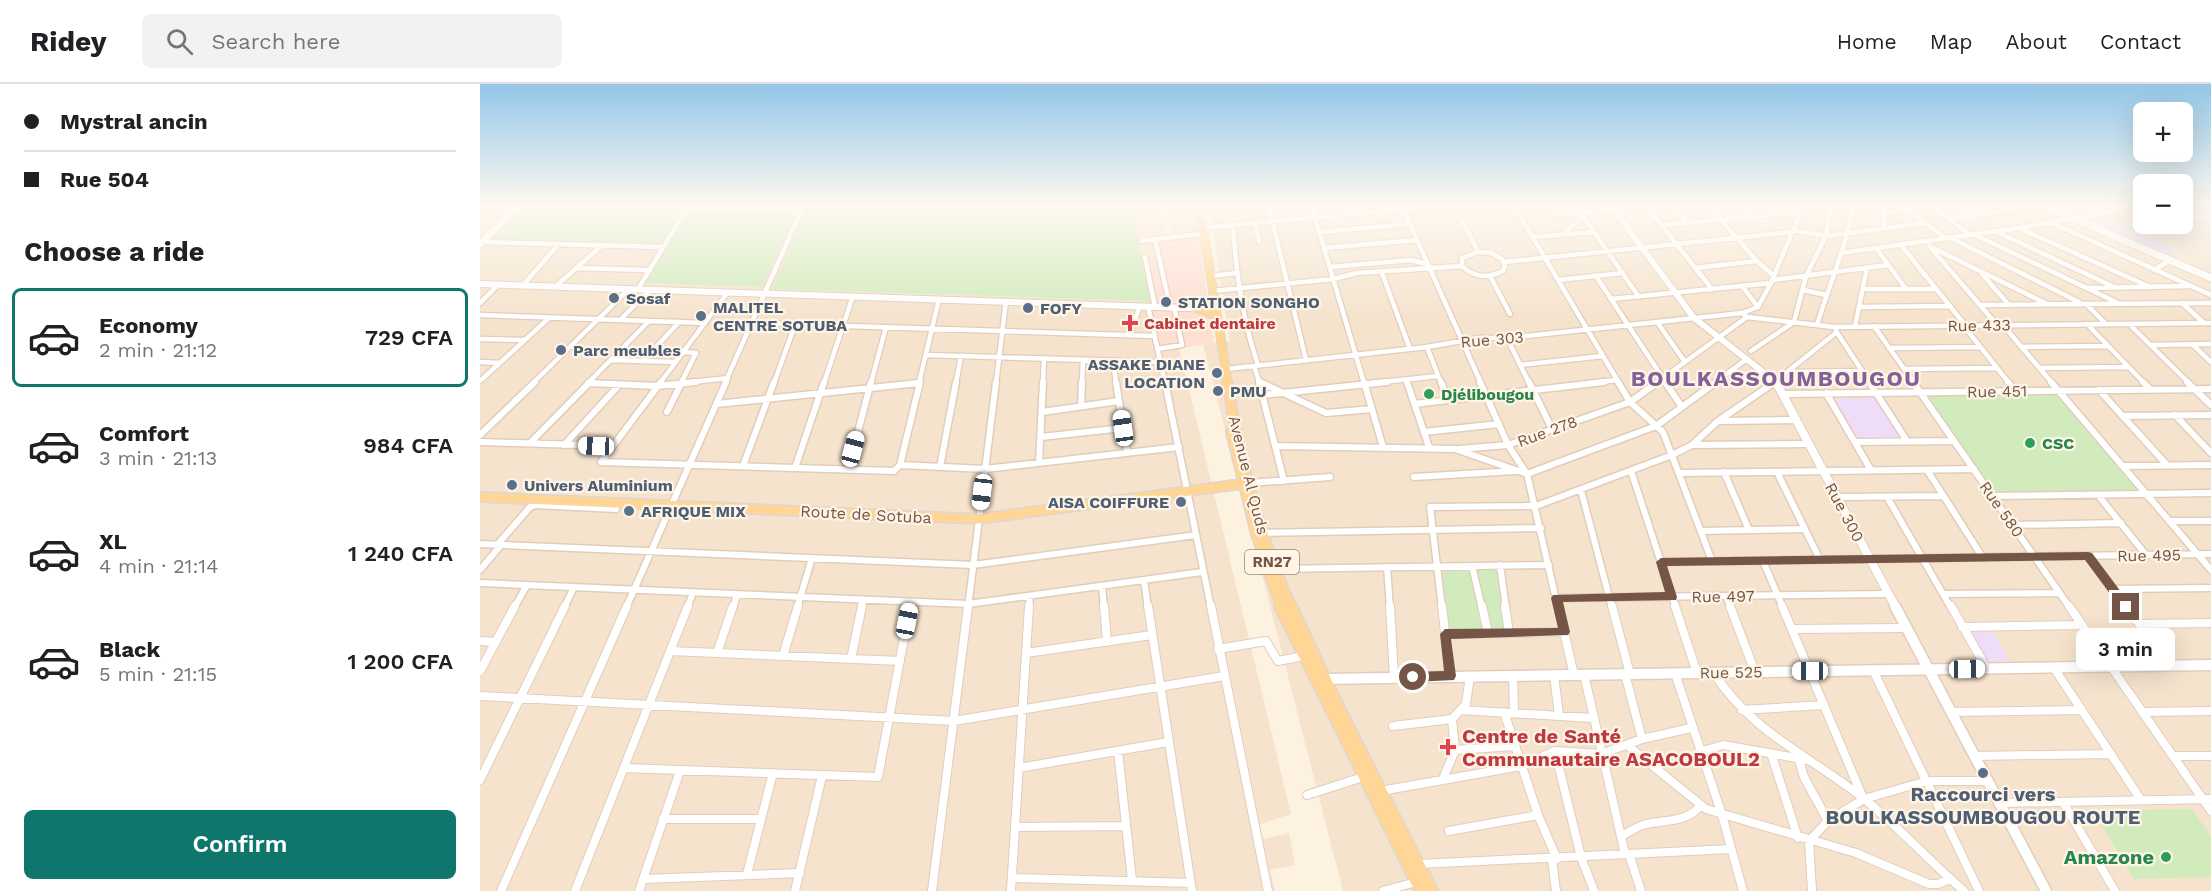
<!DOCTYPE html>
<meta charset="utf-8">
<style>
:root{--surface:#fff;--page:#f2f2f2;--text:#202124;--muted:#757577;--line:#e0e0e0;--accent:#0f766e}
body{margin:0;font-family:"Work Sans",sans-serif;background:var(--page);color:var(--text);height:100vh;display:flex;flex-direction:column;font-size:22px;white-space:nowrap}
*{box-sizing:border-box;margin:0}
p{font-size:20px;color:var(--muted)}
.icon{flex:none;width:33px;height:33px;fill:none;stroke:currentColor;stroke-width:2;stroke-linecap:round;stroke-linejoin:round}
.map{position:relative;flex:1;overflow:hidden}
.panel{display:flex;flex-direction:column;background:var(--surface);width:480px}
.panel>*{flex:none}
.banner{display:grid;align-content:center;height:132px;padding:0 24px;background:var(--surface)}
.buttons{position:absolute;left:1653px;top:18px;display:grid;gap:12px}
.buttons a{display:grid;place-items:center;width:60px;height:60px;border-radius:9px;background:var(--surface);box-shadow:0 6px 24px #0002;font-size:30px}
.end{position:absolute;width:27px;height:27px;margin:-14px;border:8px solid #755646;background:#fff;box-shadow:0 0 0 3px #fff}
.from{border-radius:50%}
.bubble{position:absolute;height:42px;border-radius:9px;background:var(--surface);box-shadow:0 6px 24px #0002;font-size:20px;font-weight:600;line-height:42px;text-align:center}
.car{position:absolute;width:18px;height:36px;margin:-18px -9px;border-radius:8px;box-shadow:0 0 4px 2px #0007;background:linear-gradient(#fff 24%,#345 0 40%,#fff 0 76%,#345 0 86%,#fff 0)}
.banner b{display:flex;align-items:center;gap:21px;height:57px;font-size:22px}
.banner b+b{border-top:2px solid var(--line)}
.banner i{width:15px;height:15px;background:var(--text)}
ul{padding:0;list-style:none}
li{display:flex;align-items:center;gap:18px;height:99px;margin:0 12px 9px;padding:0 12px;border:3px solid transparent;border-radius:9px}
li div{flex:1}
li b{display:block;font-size:22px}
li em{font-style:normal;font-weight:600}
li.on{border-color:var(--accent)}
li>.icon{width:54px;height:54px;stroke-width:1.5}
h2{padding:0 24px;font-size:27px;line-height:72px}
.primary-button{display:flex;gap:12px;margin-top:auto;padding:12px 24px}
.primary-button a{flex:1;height:69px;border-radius:9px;background:var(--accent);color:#fff;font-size:24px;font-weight:600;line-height:69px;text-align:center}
header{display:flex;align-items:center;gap:36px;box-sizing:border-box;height:84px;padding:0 30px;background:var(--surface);border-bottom:2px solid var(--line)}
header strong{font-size:28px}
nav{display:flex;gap:33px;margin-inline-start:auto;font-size:21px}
.search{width:420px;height:54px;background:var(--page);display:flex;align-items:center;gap:15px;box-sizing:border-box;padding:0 21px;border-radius:9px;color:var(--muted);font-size:22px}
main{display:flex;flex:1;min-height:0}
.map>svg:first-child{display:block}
</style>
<header>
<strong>Ridey</strong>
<div class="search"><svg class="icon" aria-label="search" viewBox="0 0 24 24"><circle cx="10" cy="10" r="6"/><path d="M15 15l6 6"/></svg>Search here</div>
<nav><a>Home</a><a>Map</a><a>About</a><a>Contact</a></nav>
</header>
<main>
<section class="panel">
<div class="banner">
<b><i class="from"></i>Mystral ancin</b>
<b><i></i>Rue 504</b>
</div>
<h2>Choose a ride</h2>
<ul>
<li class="on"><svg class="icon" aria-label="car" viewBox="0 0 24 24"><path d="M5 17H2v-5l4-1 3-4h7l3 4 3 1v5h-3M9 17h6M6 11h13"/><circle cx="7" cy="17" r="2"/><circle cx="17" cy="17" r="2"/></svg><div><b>Economy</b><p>2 min · 21:12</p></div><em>729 CFA</em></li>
<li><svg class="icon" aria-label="car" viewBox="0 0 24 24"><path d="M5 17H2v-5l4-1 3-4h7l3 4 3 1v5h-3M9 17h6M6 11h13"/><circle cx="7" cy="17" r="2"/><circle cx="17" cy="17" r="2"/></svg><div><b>Comfort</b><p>3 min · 21:13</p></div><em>984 CFA</em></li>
<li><svg class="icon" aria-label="car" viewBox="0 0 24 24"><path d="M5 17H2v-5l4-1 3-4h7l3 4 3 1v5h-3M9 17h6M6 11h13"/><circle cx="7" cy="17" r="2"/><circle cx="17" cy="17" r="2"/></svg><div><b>XL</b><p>4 min · 21:14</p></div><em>1 240 CFA</em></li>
<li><svg class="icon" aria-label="car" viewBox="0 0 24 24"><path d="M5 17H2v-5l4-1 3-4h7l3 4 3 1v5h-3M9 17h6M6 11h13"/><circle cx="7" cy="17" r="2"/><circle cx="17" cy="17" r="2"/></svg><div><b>Black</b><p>5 min · 21:15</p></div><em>1 200 CFA</em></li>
</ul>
<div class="primary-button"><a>Confirm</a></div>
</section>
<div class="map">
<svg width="1731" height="807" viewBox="0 0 1731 807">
<rect width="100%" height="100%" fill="#fdf1df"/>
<path fill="#f5e3cd" d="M0,120H329L292,205L670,217L683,266L699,264L811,730L780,740L783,755L809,749L815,781L790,786L795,807H0Z
M729,120H1663L1664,140H1702L1703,120H1731V807H863L723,260L750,257Z"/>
<path fill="#fedfd2" d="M651,120H678L686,151H693L685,120H714L734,259L683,267L670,217Z"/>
<path fill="#eedcf9" d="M1626,133L1667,152L1696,166L1687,173L1605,138Z
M1396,314L1422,356H1375L1351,315Z
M1487,547H1512L1530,577H1505Z"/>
<path fill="#d1ebbd" d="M117,120H169L164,127L202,128L183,160L12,156L37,130L108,131Z
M329,120H651L670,217L292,205Z
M209,126L316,129L283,203L165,199Z
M1578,309L1662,407L1514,409L1445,311Z
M1016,482L1026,547L969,546L962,484Z
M1712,725L1731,752V793L1654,795L1613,727Z"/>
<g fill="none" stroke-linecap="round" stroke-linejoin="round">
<g stroke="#e2cdbb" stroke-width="7">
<path id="minor-far2" d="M788,120L826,276
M831,120L884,299
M921,120L1001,299
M1033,120L1139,299
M1070,120L1079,131L1192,120
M1192,120L1207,139
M1227,120L1277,177L1294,192
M1263,120L1274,132
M1362,120L1373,122
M1404,120V144
M1421,120L1465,154
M1449,120L1489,150
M1476,120L1491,131
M1605,120L1618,129
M1724,120L1731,121
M1638,121L1664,125
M1167,123L1232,205
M1101,129L1159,213
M1404,129L1427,125
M1702,131L1731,135
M1469,135L1563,121
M982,136L998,168
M775,139L779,157
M1572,139L1731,211
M753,141C756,189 762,235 778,281
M1182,141L1321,128
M720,144L982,120
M1539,144L1670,203
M1313,146L1346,152L1445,139
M1515,147L1634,203
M839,148L930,140
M1084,150L1103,132
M1493,150L1636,218
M1052,153L1114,148
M1469,153L1599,218
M675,155L690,223
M661,157L720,150
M2,158L183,163
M1421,161L1485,241
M1449,162L1565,219
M844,164L937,156
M1396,164L1426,205
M1451,164L1517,241
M998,168L1011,169L1022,175L1025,183L1023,187C1009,194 994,194 982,182V174Z
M1361,169L1539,144L1645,125
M665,173L675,223
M1024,178L1312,148
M850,183L931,176L947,180
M96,184L170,186
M1215,184L1277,177
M1674,186L1690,176
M902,189L930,265
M1502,190L1529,221
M731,192L757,189
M1010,192L1030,230
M1116,192L1186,299
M1078,196L1143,189
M1293,196L1408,181
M43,201L79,160
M76,202L121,162
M1262,202L1278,223
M1607,204L1708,202
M158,205L207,124L321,127
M1383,205H1456
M1323,206L1346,211
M733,207L853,195L877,189L982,182
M1131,215L1291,199
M0,219L19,200
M1702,219L1724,239
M1606,220L1626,240
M1500,221L1731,219
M668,222L685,299
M1278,223L1291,199L1324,120
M1380,223L1470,222
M1262,229L1267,233L1354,243L1731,239
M0,231L225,239
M140,236L171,205
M1177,238L1205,278
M273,239L674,252
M1607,240L1664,299
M1649,240L1709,299
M1337,241C1349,201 1367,161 1374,120
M1483,241L1529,299
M1523,241L1572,299
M1375,242L1387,184
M1394,242L1434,299
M1356,247L1390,299
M649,251L660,222
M1027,254L1049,299
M0,255L44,256
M1670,261L1731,260
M1713,261L1731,278
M947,263L961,299
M1541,263L1628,262
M1409,264L1500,263
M677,265L702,261L694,223
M1271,267L1314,238L1326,192L1346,152L1351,120
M446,271L680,278
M131,276L196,278
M163,277L199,238
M633,277L636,299
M0,278L20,279
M1040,281L1123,272
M774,282L779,297L783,299
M1559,284L1648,283
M746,285L947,263L999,254H1027L1262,229L1278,223
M1424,285L1516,284
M1309,288L1382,287
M926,296L927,299
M0,297L69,234
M53,299L149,205
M108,299L169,237
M180,299L248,208
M201,299L216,269L203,268
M203,299L248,294
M245,299L324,120
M294,299L315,241
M344,299L373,212
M391,299L406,243
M439,299L459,215
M476,299L481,272
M516,299L526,217
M563,299L564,274
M602,299L603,276
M893,299L958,292
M1111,299L1137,296
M1176,299L1267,233
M1234,299L1267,275
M1293,299L1357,248"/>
</g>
<g stroke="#e2cdbb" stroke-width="9">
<path id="minor-far1" d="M636,298L647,369
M685,298L731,524
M779,298L804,397
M780,298L846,329L892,325
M884,298L903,363
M927,298L949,363
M961,298L968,316
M1000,298L1028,361L1047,390L1078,524
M1049,298L1072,345
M1138,298L1150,318L1183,348L1232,477
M1185,298L1202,323
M1389,298L1427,357
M1433,298L1590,524
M1528,298L1535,307
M1571,298L1731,486
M1663,298L1670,305
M1707,298L1731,321
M108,299L177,302L216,298
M1619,306L1687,381
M1346,309L1391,386
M1303,310L1731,305
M783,311L907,298
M237,320L439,299
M934,320L1124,298
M601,322L602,298
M187,328L202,298
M562,328L639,317
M1695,331L1731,369
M1642,332L1731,331
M1239,337L1317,336
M944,348L1019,340
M0,351L55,298
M561,353L643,344
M0,358L132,362
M1375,358L1474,357
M50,359L110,298
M84,361L139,301
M1213,361L1329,360
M795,362L975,365L1047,390L1176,342L1236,298
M979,365L1028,361L1150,318L1178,298
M121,378L414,387L420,381L505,385L699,363
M121,378L181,298
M559,379L563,298
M420,381L440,298
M263,382L294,298
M1643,382L1731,381
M460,383L476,298
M315,384L344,298
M368,386L391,298
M1447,386L1503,474
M1151,387L1196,524
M1244,388L1269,446
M1297,388L1340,476
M1199,389L1494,385
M934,393L1035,387
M769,399L850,393
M1101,406L1132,524
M1618,411L1666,471
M1512,412L1731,409
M1358,413L1463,412
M1407,413L1471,524
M1690,437H1731
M1532,441L1641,439
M1221,447L1325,445
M780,449L1061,444
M0,460L493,481L716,451
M17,461L50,423L55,421L136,425
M1608,472L1647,524
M1283,477L1303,524
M1181,478L1731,470
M1020,481L1026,524
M992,482L1002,524
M907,483L910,524
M794,485L1069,481
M0,486L21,461
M664,496L668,524
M0,499L488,520L722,488
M622,502L624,524
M1633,505L1731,504
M1463,510L1579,509
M1246,512L1251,524
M1077,514L1409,510
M34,524L47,501
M84,524L94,503
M146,524L246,298
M207,524L213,509
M253,524L257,511
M317,524L332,474
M381,524L383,515
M430,524L431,518
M488,524L516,298
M549,524L550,512
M962,524L950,423L1056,422L1192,371L1212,361L1238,337L1295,298"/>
</g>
<g stroke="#e2cdbb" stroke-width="10">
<path id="minor" d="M624,522L627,558
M668,522L712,807
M731,522L788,807
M910,522L914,593
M962,522L970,592
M1002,522L1008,549
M1025,522L1029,549
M1078,522L1094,591
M1132,522L1150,590
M1195,522L1217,589
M1250,522L1275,588
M1302,522L1383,714
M1471,522L1507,585
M1589,522L1731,727
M1646,522L1690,582
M1659,540L1731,539
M1482,543L1602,541
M1312,545L1426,544
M965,550L1084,548
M0,557L16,558
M738,565L786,557L798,577L824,572
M190,567L420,577
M237,569L253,522
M546,569L672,551
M303,572L318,522
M371,575L382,522
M1574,584L1661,716
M1393,586L1499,807
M0,587L35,522
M1195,589L1242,731L1263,807
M1234,589C1272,649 1330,672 1383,714C1419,743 1449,777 1484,807
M1104,590L1145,770
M1145,590L1162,655
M1033,591L1034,628
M1074,591L1079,631
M0,612L474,637L744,592
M981,626L1112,634
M1262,626L1344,621
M1024,628L1058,731L1077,775
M1471,628L1602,626
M1662,628L1731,627
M913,642L972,635
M1147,661L1226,725L1376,769L1449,800H1458L1470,795
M975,666L1034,662
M638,667L652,796
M1075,667L1101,773L1114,807
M1219,668L1243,661L1328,676
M1291,669L1318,754
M1318,672L1324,693L1348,737
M1494,672L1630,670
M1693,672H1731
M144,684L398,693L430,522
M539,684L688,658
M963,695L975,666L972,635L986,620L990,592
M0,696L85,522
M901,707L1041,682L1075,667L1121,670L1162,655L1211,644
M827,711L883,693
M1583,718L1635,807
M1519,719L1731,715
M183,735H281
M535,743L646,742
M969,747L1058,731
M1142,752C1149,748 1156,743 1163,741C1184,735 1206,740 1221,721
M1149,770L1161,807
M1072,775L1076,807
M939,780L1251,765
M267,790L293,689
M532,794L711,799
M164,795L320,789
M21,807L147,522
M95,807L208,522
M159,807L200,687
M315,807L342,692
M452,807L488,522
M531,807L549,522
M903,807L936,798
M1332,807L1329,757L1348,737L1384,715L1447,697H1508"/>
</g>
<g stroke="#e2cdbb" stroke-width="8">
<path id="tertiary-far2" d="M1130,120L1214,234L1297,299
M0,200L736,225"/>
</g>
<g stroke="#e2cdbb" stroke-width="10">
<path id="tertiary-far1" d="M1296,298L1416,524"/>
</g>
<g stroke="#e2cdbb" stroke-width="13">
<path id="tertiary" d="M1415,522L1566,807
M842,595L1731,581"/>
</g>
<g stroke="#e7ceb9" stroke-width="9">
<path id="secondary" d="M1561,120L1731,194
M0,160L40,120"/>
</g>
<g stroke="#ded6d3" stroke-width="10">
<path id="primary-far2" d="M719,120L748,299
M714,223L732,230"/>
</g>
<g stroke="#ded6d3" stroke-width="12">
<path id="primary-far1" d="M747,298C760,375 779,453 812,524
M751,348L776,450L801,524
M0,413L499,435L769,399"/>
</g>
<g stroke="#ded6d3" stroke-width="14">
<path id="primary" d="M800,522L941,807
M811,522L858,623L952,807"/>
</g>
<use href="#minor-far2" stroke="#fff" stroke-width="4.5"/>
<use href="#minor-far1" stroke="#fff" stroke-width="6"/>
<use href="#minor" stroke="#fff" stroke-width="8"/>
<use href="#tertiary-far2" stroke="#fff" stroke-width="6"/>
<use href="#tertiary-far1" stroke="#fff" stroke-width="8"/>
<use href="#tertiary" stroke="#fff" stroke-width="10"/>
<use href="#secondary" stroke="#fff" stroke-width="7"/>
<use href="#primary-far2" stroke="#ffd695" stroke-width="8"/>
<use href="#primary-far1" stroke="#ffd695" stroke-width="9"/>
<use href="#primary" stroke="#ffd695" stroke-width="11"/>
</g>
<linearGradient id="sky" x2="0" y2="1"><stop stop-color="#93c6e8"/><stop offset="0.52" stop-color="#fef9f1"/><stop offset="1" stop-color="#fef9f1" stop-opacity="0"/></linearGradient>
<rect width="1731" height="233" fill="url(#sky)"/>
<path fill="#755646" d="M1608,468L1612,469L1650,520V526H1642L1605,476L1187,482L1197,513L1196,516L1083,518L1090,548L1088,551L971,555L976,592L974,596L933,598L927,593L933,588L964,587L960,550L965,545L1078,544L1071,514L1073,511L1185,508L1176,478L1181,474Z"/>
<g fill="#5c6f8a" stroke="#fff5e7" stroke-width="2">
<circle cx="134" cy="214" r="6"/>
<circle cx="686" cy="218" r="6"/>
<circle cx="548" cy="224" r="6"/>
<circle cx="221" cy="232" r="6"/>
<circle cx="81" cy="266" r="6"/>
<circle cx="737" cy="289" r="6"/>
<circle cx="738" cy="307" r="6"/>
<circle cx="32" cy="401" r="6"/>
<circle cx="701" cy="418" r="6"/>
<circle cx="149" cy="427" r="6"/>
<circle cx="1503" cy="689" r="6"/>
</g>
<g fill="#e0444e" stroke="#fff5e7" stroke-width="2">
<path d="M647 230h6v6h6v6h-6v6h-6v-6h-6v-6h6z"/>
<path d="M965 654h6v6h6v6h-6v6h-6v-6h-6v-6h6z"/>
</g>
<g fill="#2e9e5b" stroke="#fff5e7" stroke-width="2">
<circle cx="949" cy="310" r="6"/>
<circle cx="1550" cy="359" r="6"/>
<circle cx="1686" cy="773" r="6"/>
</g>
<g text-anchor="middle" stroke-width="4.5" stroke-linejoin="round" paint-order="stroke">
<rect fill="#fff5e7" stroke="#9e8676" stroke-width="1.5" x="765" y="466" width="54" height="24" rx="4.5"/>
<g font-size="15" font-weight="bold" fill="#755646">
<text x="792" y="483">RN27</text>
</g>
<g font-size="16" font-weight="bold" fill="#4e5e75" stroke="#fff5e7" text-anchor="start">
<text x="146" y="220">Sosaf</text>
<text x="698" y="224">STATION SONGHO</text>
<text x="233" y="229">MALITEL<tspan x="233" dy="18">CENTRE SOTUBA</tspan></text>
<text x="560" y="230">FOFY</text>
<text x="93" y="272">Parc meubles</text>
<text x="725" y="286" text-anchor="end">ASSAKE DIANE<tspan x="725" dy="18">LOCATION</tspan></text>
<text x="750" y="313">PMU</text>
<text x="44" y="407">Univers Aluminium</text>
<text x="689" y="424" text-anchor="end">AISA COIFFURE</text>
<text x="161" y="433">AFRIQUE MIX</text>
</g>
<g font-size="16" font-weight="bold" fill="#be3a42" stroke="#fff5e7" text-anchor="start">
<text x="664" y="245">Cabinet dentaire</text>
</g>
<g font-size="16" fill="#755646" stroke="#fff5e7">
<text transform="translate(1499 241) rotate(-1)" y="6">Rue 433</text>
<text transform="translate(1012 255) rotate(-5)" y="6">Rue 303</text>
<text transform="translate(1517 307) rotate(-1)" y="6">Rue 451</text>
<text transform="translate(1067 347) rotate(-20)" y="6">Rue 278</text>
<text transform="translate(769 391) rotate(76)" y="6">Avenue Al Quds</text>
<text transform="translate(1522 425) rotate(55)" y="6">Rue 580</text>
<text transform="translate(1365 428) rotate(62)" y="6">Rue 300</text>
<text transform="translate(386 430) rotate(3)" y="6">Route de Sotuba</text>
<text transform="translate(1669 471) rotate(-1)" y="6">Rue 495</text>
<text transform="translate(1243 512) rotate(-1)" y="6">Rue 497</text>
<text transform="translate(1251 588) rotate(-1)" y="6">Rue 525</text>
</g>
<g font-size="16" font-weight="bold" fill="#27864d" stroke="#fff5e7" text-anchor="start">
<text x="961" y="316">Djélibougou</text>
<text x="1562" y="365">CSC</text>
</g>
<g font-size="20" font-weight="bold" fill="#be3a42" stroke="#fff5e7" text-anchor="start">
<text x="982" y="659">Centre de Santé<tspan x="982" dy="23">Communautaire ASACOBOUL2</tspan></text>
</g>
<g font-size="20" font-weight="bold" fill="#4e5e75" stroke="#fff5e7">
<text x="1503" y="717">Raccourci vers<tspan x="1503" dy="23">BOULKASSOUMBOUGOU ROUTE</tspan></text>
</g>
<g font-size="20" font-weight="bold" fill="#27864d" stroke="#fff5e7" text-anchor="end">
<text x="1674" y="780">Amazone</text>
</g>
<g font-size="22" font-weight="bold" letter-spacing="1.5" fill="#856199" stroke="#fff5e7">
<text x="1296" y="302">BOULKASSOUMBOUGOU</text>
</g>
</g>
</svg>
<div class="buttons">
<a>+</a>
<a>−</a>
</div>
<i class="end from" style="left:933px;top:593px"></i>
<i class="end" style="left:1646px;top:523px"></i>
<div class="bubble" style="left:1596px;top:544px;width:99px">3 min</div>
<i class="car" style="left:643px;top:344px;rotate:352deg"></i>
<i class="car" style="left:116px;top:362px;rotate:272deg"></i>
<i class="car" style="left:373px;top:365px;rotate:15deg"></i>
<i class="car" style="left:502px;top:408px;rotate:187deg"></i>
<i class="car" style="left:427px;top:537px;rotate:11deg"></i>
<i class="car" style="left:1487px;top:585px;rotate:89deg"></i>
<i class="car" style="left:1330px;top:587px;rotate:270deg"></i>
</div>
</main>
